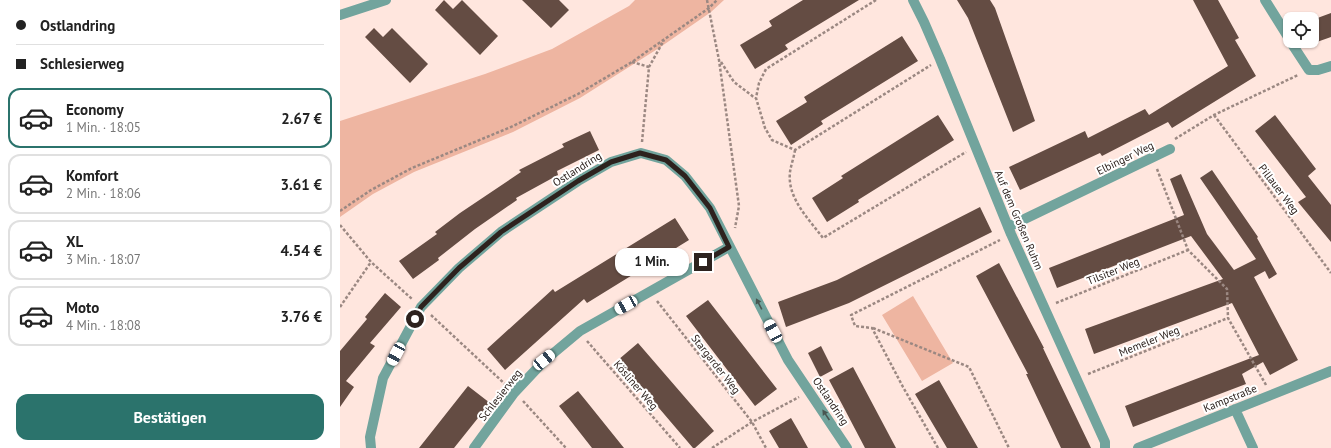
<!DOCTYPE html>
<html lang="de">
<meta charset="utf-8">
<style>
:root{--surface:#fff;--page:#f6f6f6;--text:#222;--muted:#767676;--line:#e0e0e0;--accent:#2b736c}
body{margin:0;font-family:"PT Sans",sans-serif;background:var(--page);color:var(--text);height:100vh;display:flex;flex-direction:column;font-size:15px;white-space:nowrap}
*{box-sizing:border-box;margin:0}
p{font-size:13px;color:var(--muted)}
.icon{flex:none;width:22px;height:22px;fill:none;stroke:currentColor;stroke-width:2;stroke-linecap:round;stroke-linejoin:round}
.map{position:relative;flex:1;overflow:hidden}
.sheet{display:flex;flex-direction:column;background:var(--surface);width:340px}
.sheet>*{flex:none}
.banner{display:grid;align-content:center;height:88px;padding:0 16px;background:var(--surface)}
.controls{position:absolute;left:943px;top:12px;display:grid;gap:8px}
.controls a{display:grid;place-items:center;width:36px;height:36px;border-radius:8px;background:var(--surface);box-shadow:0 1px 3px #0004;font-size:20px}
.end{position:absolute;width:18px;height:18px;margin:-9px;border:5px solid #2d221e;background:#fff;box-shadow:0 0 0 2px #fff}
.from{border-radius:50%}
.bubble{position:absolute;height:28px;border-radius:12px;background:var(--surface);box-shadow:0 1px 3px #0004;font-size:13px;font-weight:800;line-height:28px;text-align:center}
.car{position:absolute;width:12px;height:24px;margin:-12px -6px;border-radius:5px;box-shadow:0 0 3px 1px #0007;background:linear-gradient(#fff 24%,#345 0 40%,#fff 0 76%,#345 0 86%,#fff 0)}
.banner b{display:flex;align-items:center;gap:14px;height:38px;font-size:15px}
.banner b+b{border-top:1px solid var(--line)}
.banner i{width:10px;height:10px;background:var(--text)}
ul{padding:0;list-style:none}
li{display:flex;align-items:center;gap:12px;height:60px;margin:0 8px 6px;padding:0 8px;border:2px solid var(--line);border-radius:12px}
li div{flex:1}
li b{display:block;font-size:15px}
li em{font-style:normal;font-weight:800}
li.on{border-color:var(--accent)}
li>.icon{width:36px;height:36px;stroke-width:1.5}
.action{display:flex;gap:8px;margin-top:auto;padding:8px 16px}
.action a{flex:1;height:46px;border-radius:12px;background:var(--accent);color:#fff;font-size:16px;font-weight:800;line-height:46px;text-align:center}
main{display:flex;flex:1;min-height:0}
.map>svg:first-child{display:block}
</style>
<main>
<section class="sheet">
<div class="banner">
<b><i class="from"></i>Ostlandring</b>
<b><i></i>Schlesierweg</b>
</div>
<ul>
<li class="on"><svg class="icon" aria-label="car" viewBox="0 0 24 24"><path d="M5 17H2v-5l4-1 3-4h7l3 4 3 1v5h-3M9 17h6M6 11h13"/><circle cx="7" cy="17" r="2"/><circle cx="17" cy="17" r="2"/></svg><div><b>Economy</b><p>1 Min. · 18:05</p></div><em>2.67 €</em></li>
<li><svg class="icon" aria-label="car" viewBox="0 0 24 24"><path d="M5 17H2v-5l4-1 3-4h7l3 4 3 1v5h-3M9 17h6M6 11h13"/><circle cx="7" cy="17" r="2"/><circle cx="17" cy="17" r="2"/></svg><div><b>Komfort</b><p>2 Min. · 18:06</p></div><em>3.61 €</em></li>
<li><svg class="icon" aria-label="car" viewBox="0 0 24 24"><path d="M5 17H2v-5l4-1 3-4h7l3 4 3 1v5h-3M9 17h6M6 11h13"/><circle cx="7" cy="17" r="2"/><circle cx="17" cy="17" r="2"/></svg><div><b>XL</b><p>3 Min. · 18:07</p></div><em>4.54 €</em></li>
<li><svg class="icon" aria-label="car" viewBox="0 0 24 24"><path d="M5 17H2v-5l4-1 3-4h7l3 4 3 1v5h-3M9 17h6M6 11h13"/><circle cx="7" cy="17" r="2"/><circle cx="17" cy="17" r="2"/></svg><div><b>Moto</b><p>4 Min. · 18:08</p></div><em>3.76 €</em></li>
</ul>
<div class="action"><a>Bestätigen</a></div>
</section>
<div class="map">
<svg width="991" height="448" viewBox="0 0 991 448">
<rect width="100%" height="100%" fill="#ffe6de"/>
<path fill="#eeb5a1" d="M295,0H384L371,12L319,48L240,98L173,132L74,172L33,194L0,217V121L145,74L212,49L289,6Z
M573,296L613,363L582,381L542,315Z"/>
<path fill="#644c43" d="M104,0L113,9L122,0L158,36L140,55L95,10Z
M182,0H219L229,10L211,28Z
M463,0H519L445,45L448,49L415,69L400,45L432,26L429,21Z
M617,0H650L655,8L695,121L673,132L628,18Z
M853,0H878L899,38L895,40L916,76L832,128L828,122L762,156L760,153L680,190L669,167L745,131L748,138L805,109L809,115L888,66Z
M991,13V37L974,43L972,36V20Z
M34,28L43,37L52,28L88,64L70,83L25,37Z
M562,36L578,61L481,121L483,124L451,145L436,121L467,102L464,97Z
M598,115L614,140L518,200L519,202L487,222L472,198L503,178L501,176Z
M935,115L976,169L968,176L991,205V242L958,202L966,197L915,131Z
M250,131L259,150L217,171L218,175L176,198L177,200L135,229L98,258L99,260L73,279L59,261L97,234L95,232L120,213L181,172L179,170L224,147L222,144Z
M872,170L918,237L917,238L937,274L929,279L925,271L914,277L958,360L930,375L923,362L902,374L906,384L793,427L785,406L919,355L892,303L754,354L745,329L883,279L851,236L717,288L709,268L844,215L830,179L841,174L867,234L894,270L916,259L860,178Z
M640,207L652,232L509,303L446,327L438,302L497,280Z
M335,218L349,240L247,303L244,299L165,370L147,349L213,289L215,292Z
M659,263L704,348H703L751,448H721L686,374H688L636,276Z
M45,293L61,307L30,343L35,346L6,381L14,387L0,407V351L27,319L25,317Z
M368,300L437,389L415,406L346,316Z
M298,343L374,431L355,448H353L278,360Z
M481,346L493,370L480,377L468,353Z
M513,367L539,416L556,448H525L504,408L489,380Z
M599,380L630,434L638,448H607L575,394Z
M128,386L150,403L114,448H79Z
M238,391L247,402L284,448H252L219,406Z
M451,418L458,430L468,448H439L429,431Z"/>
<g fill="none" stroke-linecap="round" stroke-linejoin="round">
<path stroke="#9b8882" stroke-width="2.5" stroke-dasharray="3 2" stroke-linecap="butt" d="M367,0L379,60L399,206L395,228
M536,0L426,69L419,83L416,98L425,128L432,140L455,150L591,65
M292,62L309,67
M381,62L394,82L415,98
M874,115L991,273
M835,139L874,115L958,75
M302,142L309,67L324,40
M455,150C454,157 451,165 450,172C447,198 468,218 483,238L626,152
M817,169L848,250L887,289L888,318L926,385
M0,211L31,190L72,168L171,127L238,94L292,62L369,8L377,0
M0,225L31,262L72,299
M317,301L412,422L426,448
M716,303L848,250
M0,307L31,262
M91,315L166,385
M533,328L629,367L669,448
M247,341L340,448
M748,374L888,318
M183,401L226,448
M372,448L412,422L459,397
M598,448L563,387L532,328L515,326L511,315L660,240"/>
<path stroke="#72a49d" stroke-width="10" d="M573,0L584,22L600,59L671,234L765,442V448
M925,0L950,40
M0,15L46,0
M950,41L969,70H978L991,66
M668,227L830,149
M895,409L913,448
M31,448L30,437L43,378L81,307L119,268L161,232L238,181L271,162L301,153L326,160L345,176L370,208L448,360L507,448
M134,448L174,393L204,361L240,331L389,247
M798,448L991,371"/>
</g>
<defs><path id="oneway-solid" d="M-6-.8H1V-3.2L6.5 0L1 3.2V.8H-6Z"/></defs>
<g fill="#495651">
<use href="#oneway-solid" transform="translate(419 304) rotate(-118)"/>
<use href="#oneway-solid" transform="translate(486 415) rotate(-124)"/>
</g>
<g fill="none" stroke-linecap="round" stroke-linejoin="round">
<path stroke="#2d221e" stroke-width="5" d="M75,319L81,307L119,268L161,232L238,181L271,162L300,153L326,160L345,176L370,208L389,247L363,262"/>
</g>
<g text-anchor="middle" stroke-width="4" stroke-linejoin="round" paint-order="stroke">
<g font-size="11" fill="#2d221e" stroke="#fff">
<text transform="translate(785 158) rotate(-26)" y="4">Elbinger Weg</text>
<text transform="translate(237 169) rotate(-32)" y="4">Ostlandring</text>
<text transform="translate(939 189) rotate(53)" y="4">Pillauer Weg</text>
<text transform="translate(679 220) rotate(67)" y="4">Auf dem Großen Ruhm</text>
<text transform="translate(773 271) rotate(-22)" y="4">Tilsiter Weg</text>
<text transform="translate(809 341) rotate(-22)" y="4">Memeler Weg</text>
<text transform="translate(376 364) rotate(52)" y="4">Stargarder Weg</text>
<text transform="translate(296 385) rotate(49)" y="4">Kösliner Weg</text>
<text transform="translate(160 395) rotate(-52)" y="4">Schlesierweg</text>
<text transform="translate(890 398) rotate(-22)" y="4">Kampstraße</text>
<text transform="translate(491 401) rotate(56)" y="4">Ostlandring</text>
</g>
</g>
</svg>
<div class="controls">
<a><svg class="icon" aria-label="locate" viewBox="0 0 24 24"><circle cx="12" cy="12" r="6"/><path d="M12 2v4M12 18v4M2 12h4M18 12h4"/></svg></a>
</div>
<i class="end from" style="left:75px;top:319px"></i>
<i class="end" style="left:363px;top:262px"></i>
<div class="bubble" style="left:275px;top:248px;width:74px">1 Min.</div>
<i class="car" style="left:286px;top:305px;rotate:241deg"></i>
<i class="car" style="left:433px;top:331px;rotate:332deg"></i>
<i class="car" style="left:56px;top:354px;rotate:208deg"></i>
<i class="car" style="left:204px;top:360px;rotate:51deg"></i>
</div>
</main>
